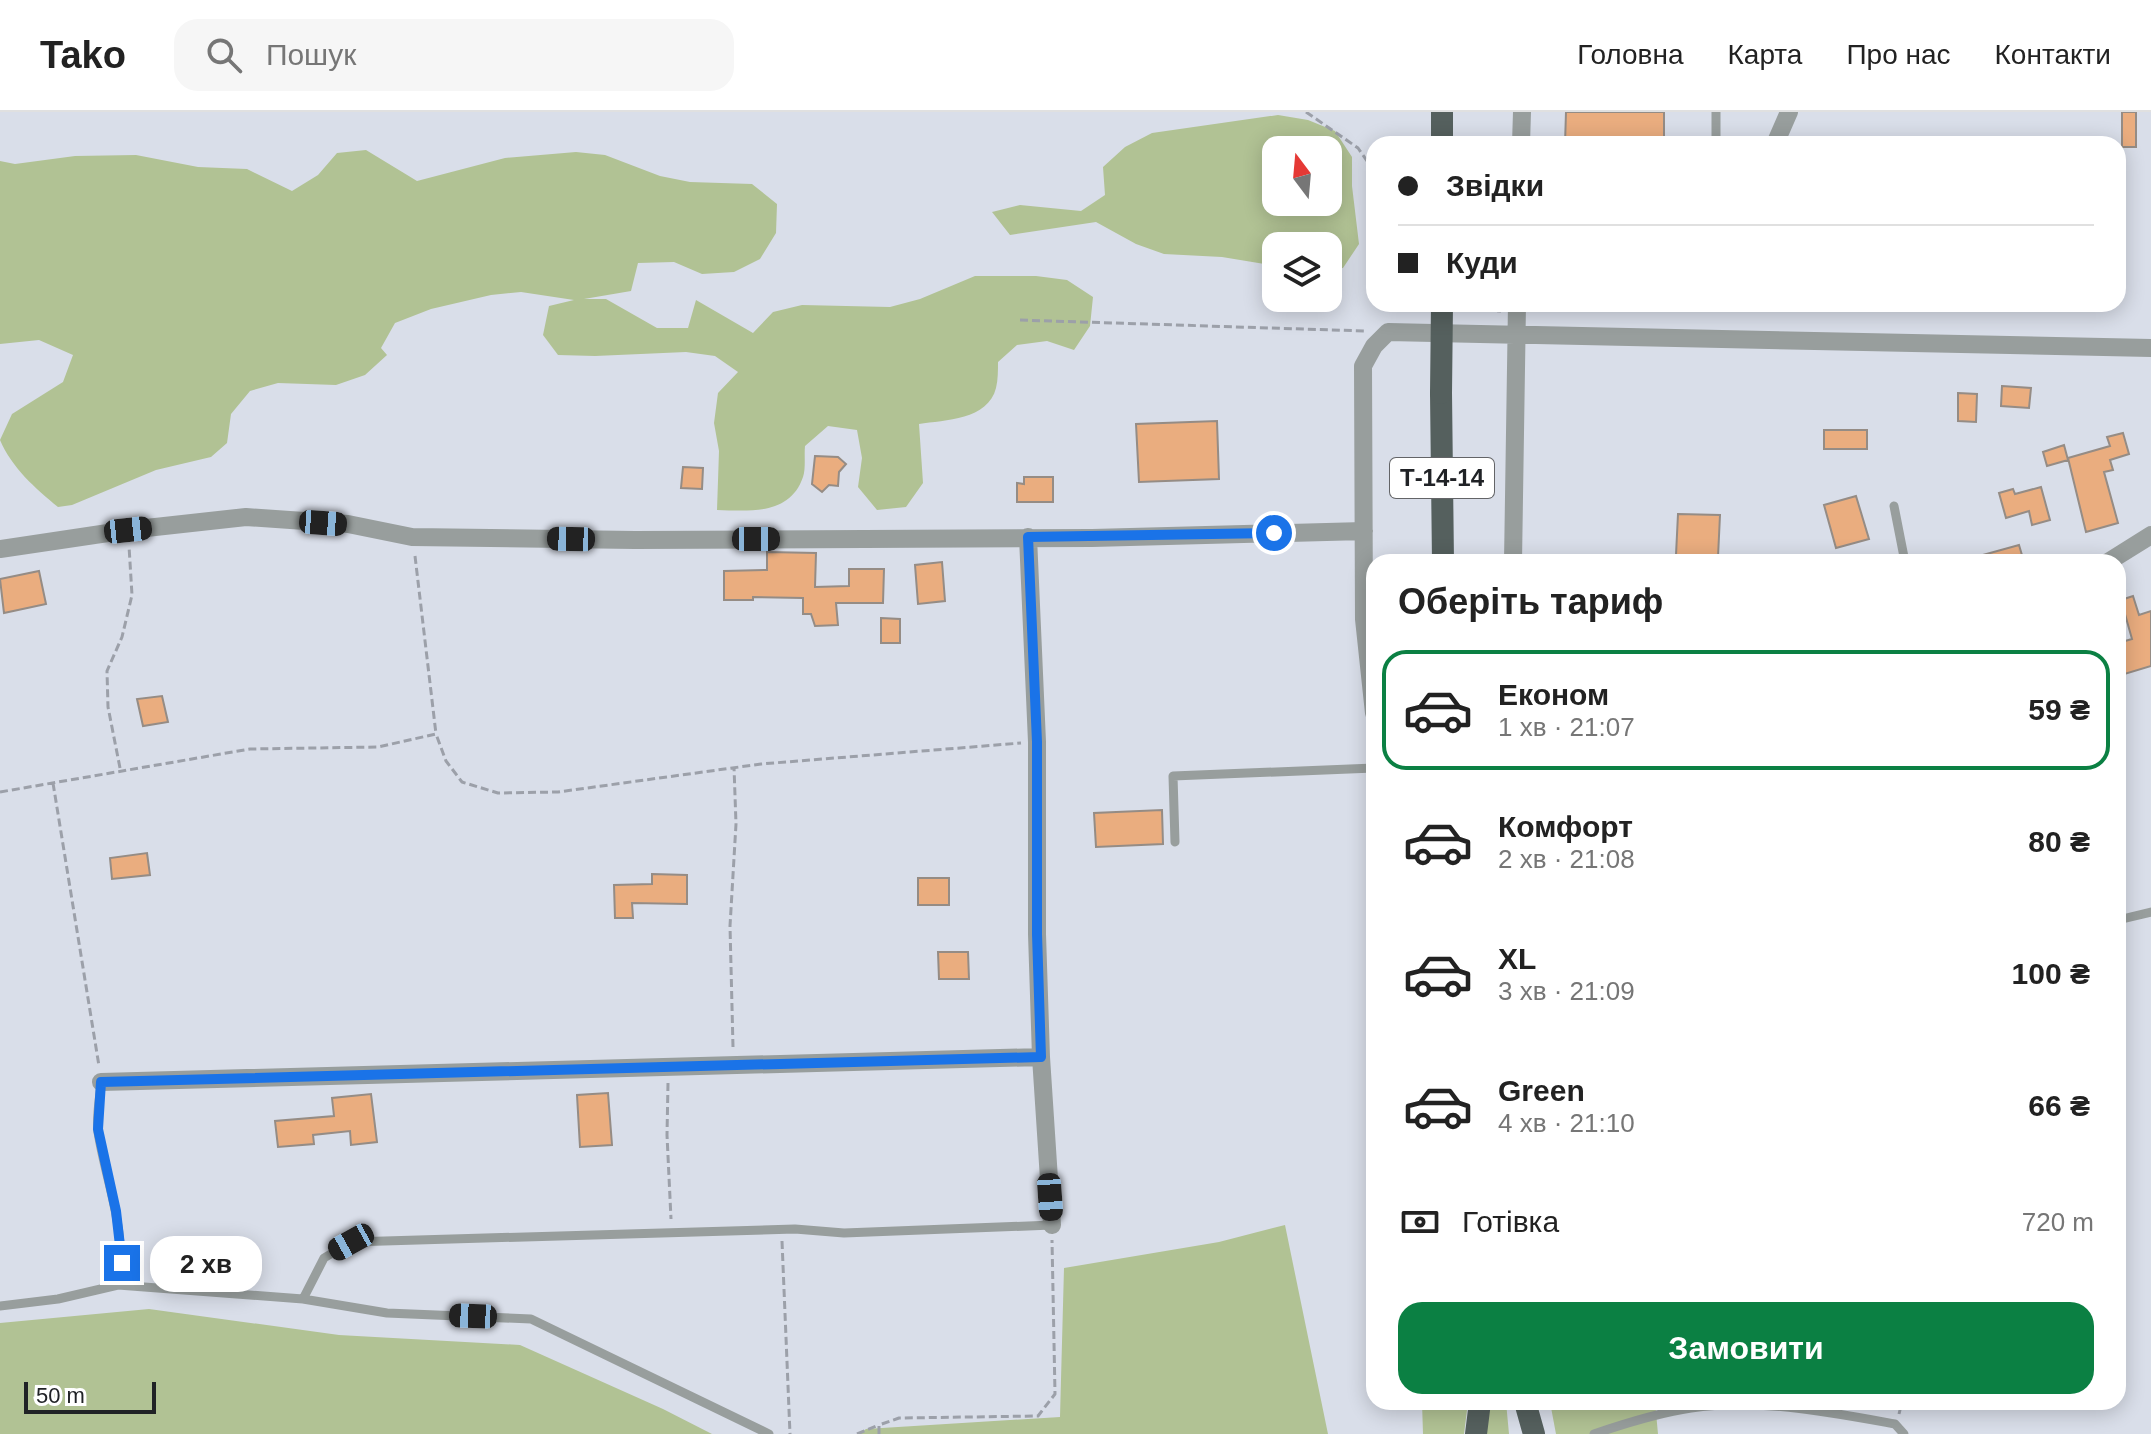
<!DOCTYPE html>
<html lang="uk">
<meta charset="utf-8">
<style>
:root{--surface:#fff;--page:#f6f6f6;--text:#222;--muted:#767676;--line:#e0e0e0;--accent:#0b8043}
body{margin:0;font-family:Arial,sans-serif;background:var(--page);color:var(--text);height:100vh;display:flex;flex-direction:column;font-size:30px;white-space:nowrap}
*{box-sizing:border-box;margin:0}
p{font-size:26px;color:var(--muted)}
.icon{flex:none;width:44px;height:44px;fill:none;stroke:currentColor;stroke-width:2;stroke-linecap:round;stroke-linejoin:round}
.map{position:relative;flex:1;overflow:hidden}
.sheet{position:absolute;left:1366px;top:442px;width:760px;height:856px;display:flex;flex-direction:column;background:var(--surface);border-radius:24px;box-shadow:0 4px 20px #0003}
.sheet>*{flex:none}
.banner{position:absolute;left:1366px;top:24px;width:760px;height:176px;border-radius:24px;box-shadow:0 4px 20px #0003;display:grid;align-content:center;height:176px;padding:0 32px;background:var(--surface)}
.needle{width:52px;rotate:344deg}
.tools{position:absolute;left:1262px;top:24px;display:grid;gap:16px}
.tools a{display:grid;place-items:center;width:80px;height:80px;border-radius:16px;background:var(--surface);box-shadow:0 4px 20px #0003;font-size:40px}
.scale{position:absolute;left:24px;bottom:20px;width:132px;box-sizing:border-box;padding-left:8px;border:4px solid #202226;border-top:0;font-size:22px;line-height:28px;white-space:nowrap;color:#202226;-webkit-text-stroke:6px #fff;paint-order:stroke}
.end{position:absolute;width:36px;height:36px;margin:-18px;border:10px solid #1a73e8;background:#fff;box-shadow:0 0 0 4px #fff}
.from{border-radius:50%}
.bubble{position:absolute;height:56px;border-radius:24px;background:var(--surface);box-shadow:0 4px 20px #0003;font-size:26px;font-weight:700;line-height:56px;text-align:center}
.car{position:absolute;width:24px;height:48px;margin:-24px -12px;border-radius:10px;box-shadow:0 0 6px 2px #0007;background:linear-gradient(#222 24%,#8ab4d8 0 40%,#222 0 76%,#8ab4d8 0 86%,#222 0)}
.banner b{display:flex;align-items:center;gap:28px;height:76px;font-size:30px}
.banner b+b{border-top:2px solid var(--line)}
.banner i{width:20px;height:20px;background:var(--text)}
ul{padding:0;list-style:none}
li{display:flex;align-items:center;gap:24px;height:120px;margin:0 16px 12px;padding:0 16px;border:4px solid transparent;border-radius:24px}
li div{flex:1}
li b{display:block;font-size:30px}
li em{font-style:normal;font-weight:700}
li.on{border-color:var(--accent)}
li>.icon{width:72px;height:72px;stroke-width:1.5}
h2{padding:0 32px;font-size:36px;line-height:96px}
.pay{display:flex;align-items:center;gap:20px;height:88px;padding:0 32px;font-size:30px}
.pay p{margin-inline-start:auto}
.cta{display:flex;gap:16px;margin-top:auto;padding:16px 32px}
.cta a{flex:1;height:92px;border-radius:24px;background:var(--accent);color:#fff;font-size:32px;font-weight:700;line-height:92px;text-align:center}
header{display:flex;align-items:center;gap:48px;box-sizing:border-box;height:112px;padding:0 40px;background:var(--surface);border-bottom:2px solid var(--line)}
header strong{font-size:38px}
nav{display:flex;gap:44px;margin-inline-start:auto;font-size:28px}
.search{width:560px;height:72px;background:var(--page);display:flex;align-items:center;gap:20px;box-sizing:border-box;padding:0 28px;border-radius:24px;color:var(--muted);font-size:30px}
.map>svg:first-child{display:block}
</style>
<header>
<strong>Tako</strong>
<div class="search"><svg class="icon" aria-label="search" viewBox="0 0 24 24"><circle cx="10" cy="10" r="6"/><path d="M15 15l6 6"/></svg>Пошук</div>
<nav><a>Головна</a><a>Карта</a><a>Про нас</a><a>Контакти</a></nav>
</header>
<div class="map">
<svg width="2151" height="1322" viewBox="0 0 2151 1322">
<rect width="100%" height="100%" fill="#d9dee9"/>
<path fill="#b1c294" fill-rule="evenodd" d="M1278,3L1308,8L1335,19L1352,45V74L1359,132L1343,156L1328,157V134H1276V154L1222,145L1164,142L1136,132L1096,110L1010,123L992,100L1020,93L1081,99L1105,83L1103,55L1125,35L1152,21ZM1276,38H1328V90H1276Z
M366,38L417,69L505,46L576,40L605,43L660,64L690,70L752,72L777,92L776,121L760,147L734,160L702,162L674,150L638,151L631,179L584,187H606L657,216H688L696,188L753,221L773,200L802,193L890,195L920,187L975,164H1036L1067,168L1093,185L1090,214L1074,238L1047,229L1017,233L998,250C998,258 998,268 996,276C988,308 945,308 919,312L923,371L906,395L877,398L858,375L862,346L857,318L828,314L805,334C804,343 806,356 803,365C790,403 751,399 717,398L719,339L714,311L718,281L738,260L715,244L686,240L595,244L558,243L543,223L549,194L574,188L521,180L491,183L431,197L395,211L381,236L387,243L365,263L336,273L278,271L250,279L231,302L227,331L211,345L156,358L72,393L58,395C35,376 12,356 0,328L12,302L63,270L73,243L39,228L0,232V49L15,52L75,44L136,43L198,55L247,57L292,79L318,63L337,41Z
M1285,1113L1328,1322H859L866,1317L1060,1305L1064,1156L1219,1130Z
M149,1197L339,1223L520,1233L663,1297L712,1322H0V1211Z
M1422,1290H1468L1464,1322H1423Z
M1489,1290H1506L1509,1322H1485Z
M1550,1290H1655L1658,1322H1556Z"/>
<path fill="#eaad7f" stroke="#958c85" stroke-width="2" d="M1566,0H1664V32H1565Z
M2122,0H2136V35H2122Z
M2002,274L2031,276L2029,296L2001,294Z
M1958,281L1977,282L1976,310L1958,309Z
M1217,309L1219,367L1139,370L1136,312Z
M1824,318H1867V337H1824Z
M2123,321L2129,342L2110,348L2113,358L2104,360L2118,411L2086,420L2068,346L2110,334L2107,325Z
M2064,333L2068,348L2047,354L2043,340Z
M815,344L838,345L846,352L839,360L838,374L829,373L822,380L812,372Z
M683,355L703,356L702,377L681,376Z
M1024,365H1053V390H1017V371L1024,372Z
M2041,375L2050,408L2032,413L2029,399L2006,406L1999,381L2013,377L2015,382Z
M1856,384L1869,427L1836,436L1824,393Z
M1678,402L1720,403L1718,445L1676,443Z
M2019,433L2024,450H1973L1972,446Z
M767,440L816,441L815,475L849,474V457H884L883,491H836L838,513L815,514L811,502H803V486L753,485V488H724V459L767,458Z
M942,450L945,489L918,492L915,453Z
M39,459L46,492L4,501L0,467Z
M2133,484L2139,503L2151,499V554L2118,564V531L2132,527L2121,488Z
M881,506L900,507V531H881Z
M162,584L168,610L143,614L137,587Z
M1162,698L1163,732L1096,735L1094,701Z
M147,741L150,763L112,767L110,746Z
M652,762L687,763V792L632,791L633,806H615L614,773L652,772Z
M918,766H949V793H918Z
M938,840H968L969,867H939Z
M608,981L612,1033L580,1035L577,983Z
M371,982L377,1030L351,1033L350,1019L313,1023L314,1032L278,1035L275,1009L334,1004L332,986Z"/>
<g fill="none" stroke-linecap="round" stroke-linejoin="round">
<path stroke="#9ca0a9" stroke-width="3" stroke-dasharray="8 4" stroke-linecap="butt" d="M1306,0L1358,36L1374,59
M1374,119L1372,157L1374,164
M1403,192L1421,196
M1461,197L1501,199
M1020,208L1364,219
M415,444L436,622
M120,656L108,595L107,559L122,525L132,483L129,434
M53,671L99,954
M0,680L250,637L378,635L436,622L446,649L462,670L498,681L558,680L761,652L1021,631
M733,935L730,814L736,712L734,655
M668,971L667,1023L671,1107
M782,1129L790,1322
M1899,1302L1902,1290
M857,1322L879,1313
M879,1322V1313L899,1306L1038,1304L1055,1282L1052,1128"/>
<path stroke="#989e9d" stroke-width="9" d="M1716,32V0
M1894,394L1905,450
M1175,730L1173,664L1374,656
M2118,808L2151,800
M118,1173L303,1187L387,1201L531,1207L769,1322
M303,1187L324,1146L351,1130L795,1117L844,1121L1052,1113
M0,1194L58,1187L118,1173C128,1121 106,1071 98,1020C96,1004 100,986 101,970
M1594,1322C1626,1311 1658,1301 1691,1296C1758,1286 1829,1300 1895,1312L1904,1322"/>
<path stroke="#989e9d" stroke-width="18" d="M1521,32L1522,0
M1775,32L1789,0
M1028,425L1037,630V822L1041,945L1052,1113
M0,437L128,418L246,405L348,412L412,425L635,428L1092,426L1364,419
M1513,450L1517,192
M2108,450L2151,423
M1374,601L1364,507L1363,254L1374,234L1388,220L2151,236
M101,970L1041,945"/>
<path stroke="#55605e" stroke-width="22" d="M1442,0V32
M1441,281L1443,450
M1525,1290L1534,1322
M1476,1322L1480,1290"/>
<path stroke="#55605e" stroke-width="22" d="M1441,281L1442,192"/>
</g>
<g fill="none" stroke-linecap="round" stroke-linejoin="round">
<path stroke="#1a73e8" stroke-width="10" d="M122,1151L116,1099L98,1017L101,970L1041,945L1037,822V630L1028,425L1274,421"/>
</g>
<g text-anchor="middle" stroke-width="6" stroke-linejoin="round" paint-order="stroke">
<rect fill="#fff" stroke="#636467" stroke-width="2" x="1390" y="346" width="104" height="40" rx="6"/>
<g font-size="24" font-weight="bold" fill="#202226">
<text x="1442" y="374">Т-14-14</text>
</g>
</g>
</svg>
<div class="tools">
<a><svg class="needle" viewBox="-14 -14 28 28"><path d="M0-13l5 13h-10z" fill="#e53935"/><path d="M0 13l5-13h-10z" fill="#767676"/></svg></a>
<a><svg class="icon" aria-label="layers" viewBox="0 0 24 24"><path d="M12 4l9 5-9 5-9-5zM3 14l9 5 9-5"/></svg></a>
</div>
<div class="scale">50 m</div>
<i class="end from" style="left:1274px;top:421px"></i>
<i class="end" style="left:122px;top:1151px"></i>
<div class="bubble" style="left:150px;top:1124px;width:112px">2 хв</div>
<i class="car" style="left:323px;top:411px;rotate:94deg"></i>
<i class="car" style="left:128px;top:418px;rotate:84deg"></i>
<i class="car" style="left:571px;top:427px;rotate:271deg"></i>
<i class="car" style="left:756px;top:427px;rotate:90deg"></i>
<i class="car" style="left:1050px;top:1085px;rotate:176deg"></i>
<i class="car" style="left:351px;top:1130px;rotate:241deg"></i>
<i class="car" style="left:473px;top:1204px;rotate:272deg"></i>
<div class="banner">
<b><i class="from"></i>Звідки</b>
<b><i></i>Куди</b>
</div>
<section class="sheet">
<h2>Оберіть тариф</h2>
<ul>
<li class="on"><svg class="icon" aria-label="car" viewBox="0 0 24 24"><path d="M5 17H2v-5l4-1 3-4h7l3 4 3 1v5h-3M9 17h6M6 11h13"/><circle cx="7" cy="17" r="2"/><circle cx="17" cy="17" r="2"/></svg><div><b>Економ</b><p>1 хв · 21:07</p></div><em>59 ₴</em></li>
<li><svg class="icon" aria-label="car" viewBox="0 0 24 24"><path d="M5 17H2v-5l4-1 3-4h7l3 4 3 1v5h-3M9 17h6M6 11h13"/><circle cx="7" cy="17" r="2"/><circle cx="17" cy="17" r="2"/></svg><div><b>Комфорт</b><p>2 хв · 21:08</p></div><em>80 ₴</em></li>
<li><svg class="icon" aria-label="car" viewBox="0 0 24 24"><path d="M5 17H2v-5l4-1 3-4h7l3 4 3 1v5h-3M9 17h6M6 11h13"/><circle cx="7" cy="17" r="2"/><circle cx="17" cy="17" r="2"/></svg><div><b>XL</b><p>3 хв · 21:09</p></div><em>100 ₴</em></li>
<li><svg class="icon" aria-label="car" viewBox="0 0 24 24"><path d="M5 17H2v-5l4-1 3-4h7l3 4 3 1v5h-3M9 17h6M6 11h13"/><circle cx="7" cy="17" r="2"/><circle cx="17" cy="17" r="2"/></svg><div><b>Green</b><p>4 хв · 21:10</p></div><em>66 ₴</em></li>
</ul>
<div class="pay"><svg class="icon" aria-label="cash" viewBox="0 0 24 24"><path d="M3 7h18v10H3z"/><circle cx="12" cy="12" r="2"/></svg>Готівка<p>720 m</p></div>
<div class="cta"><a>Замовити</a></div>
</section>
</div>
